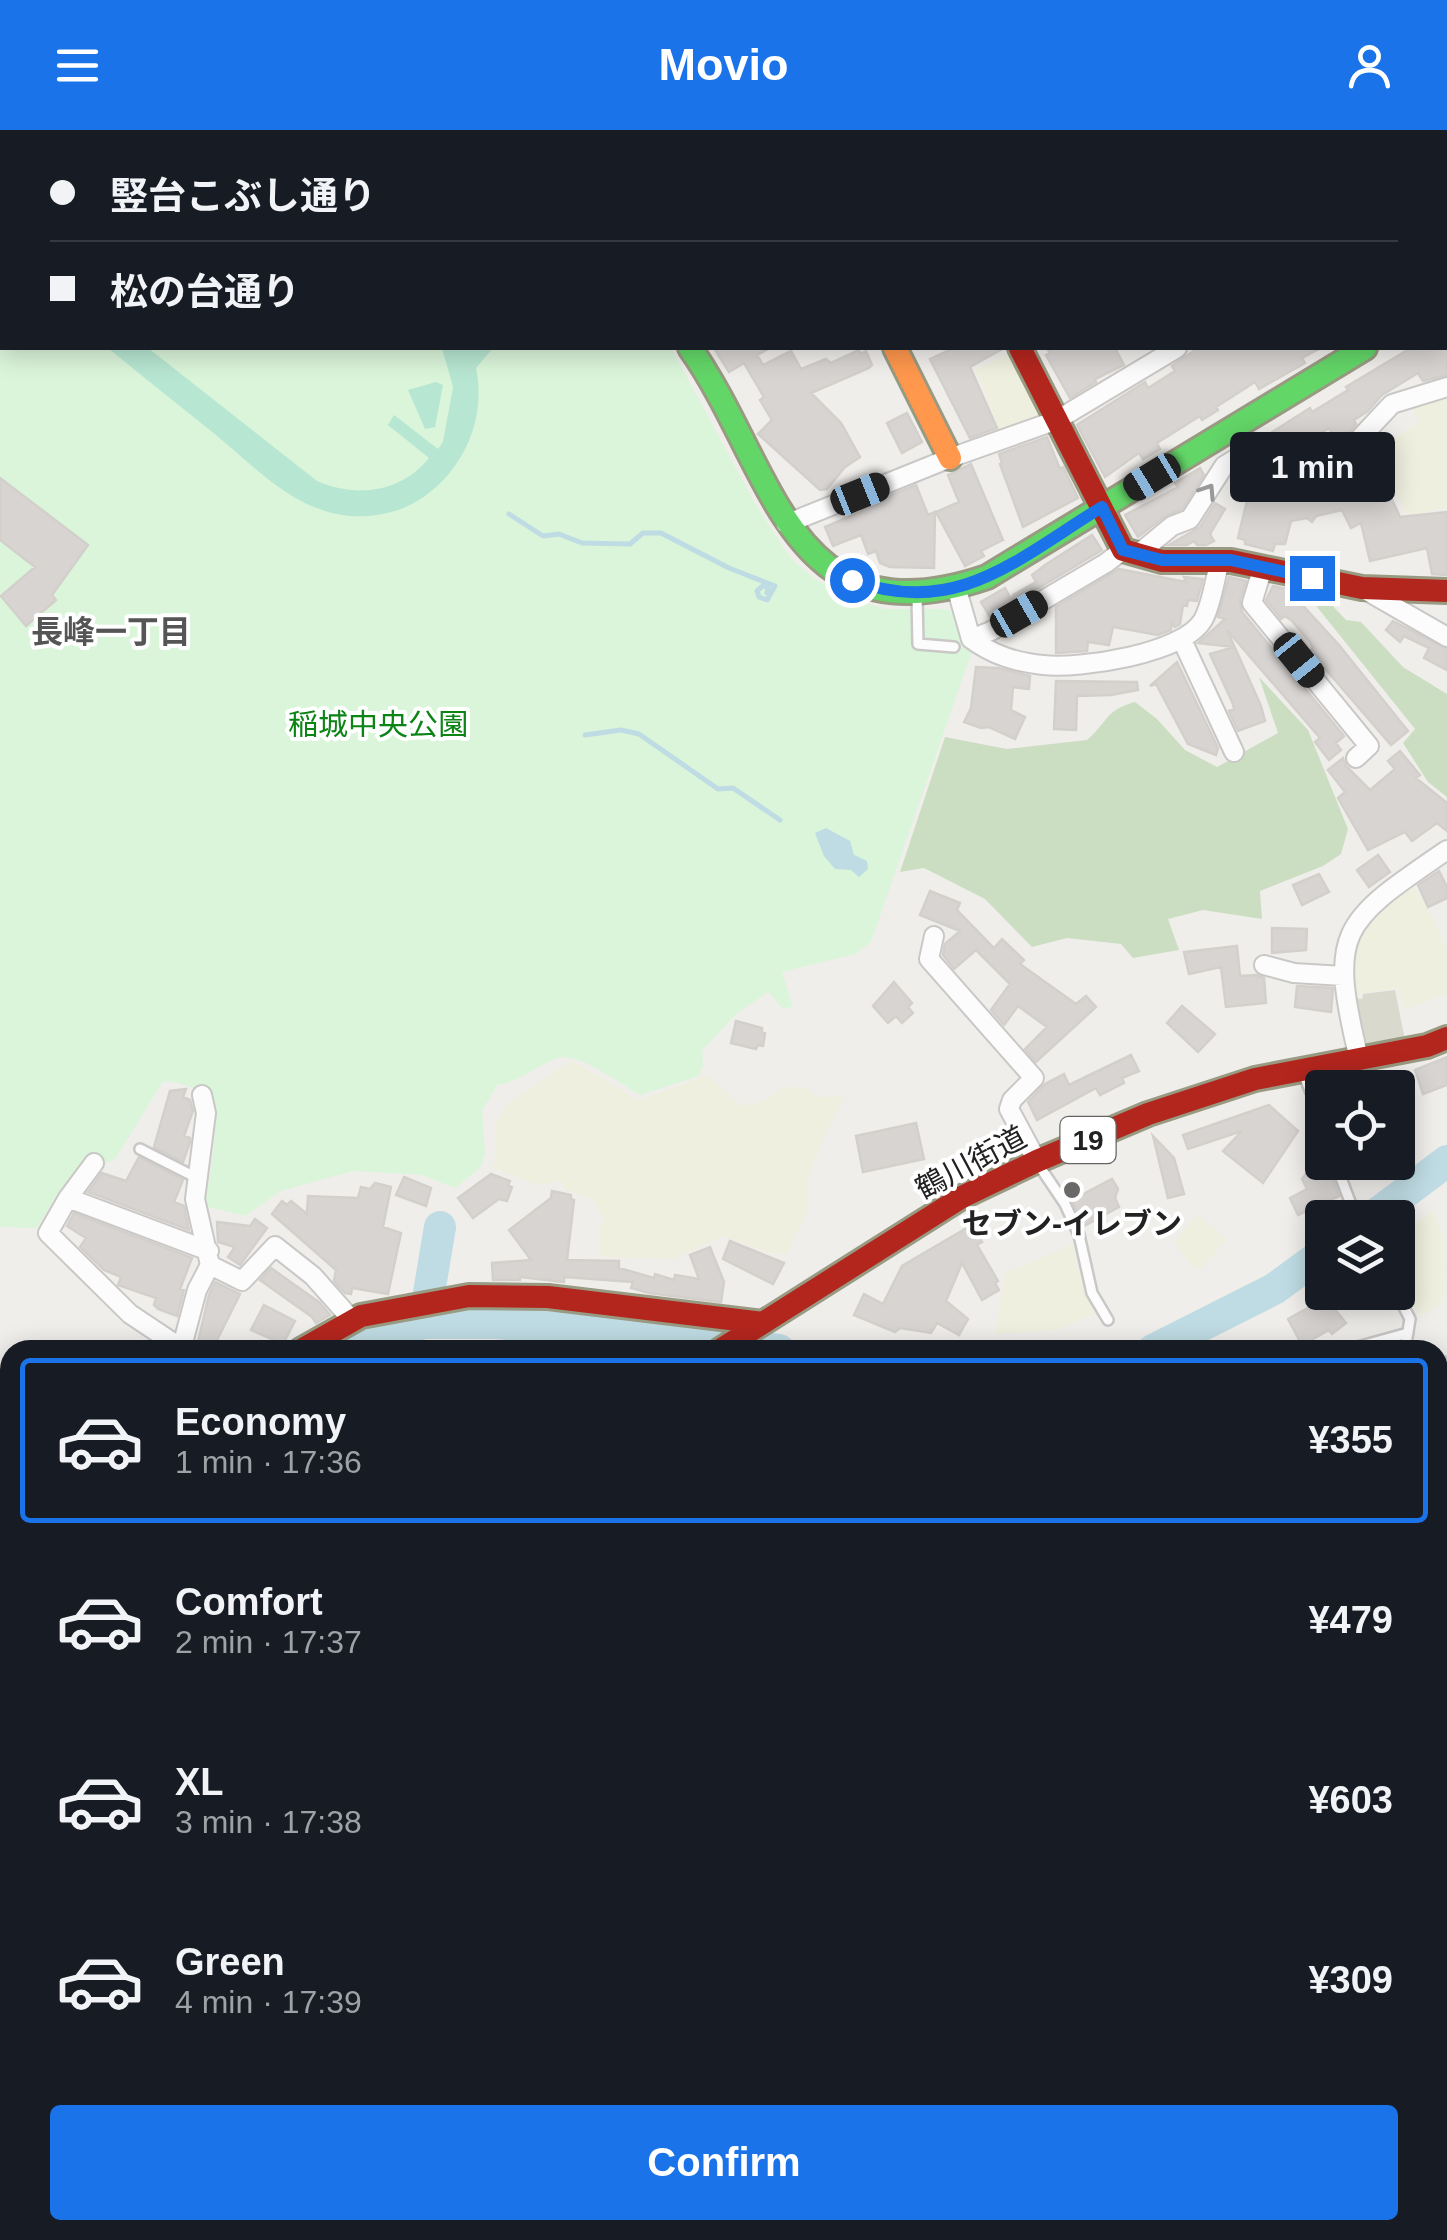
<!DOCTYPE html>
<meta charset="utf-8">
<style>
:root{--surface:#171b24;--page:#20242c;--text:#f1f3f6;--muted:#9ea1a6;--line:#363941;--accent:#1a73e8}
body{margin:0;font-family:Helvetica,"Noto Sans JP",sans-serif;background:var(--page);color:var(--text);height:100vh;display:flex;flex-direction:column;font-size:38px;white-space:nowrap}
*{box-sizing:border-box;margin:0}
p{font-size:32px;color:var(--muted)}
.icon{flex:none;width:55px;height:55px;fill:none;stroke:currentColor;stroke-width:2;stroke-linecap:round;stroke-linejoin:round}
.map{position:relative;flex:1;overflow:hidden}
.details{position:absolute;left:0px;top:1210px;width:1448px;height:900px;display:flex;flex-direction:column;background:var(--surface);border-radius:30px 30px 0 0;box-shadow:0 5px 25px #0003}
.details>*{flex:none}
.top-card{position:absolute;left:0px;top:0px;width:1448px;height:220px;box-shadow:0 5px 25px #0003;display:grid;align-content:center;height:220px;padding:0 50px;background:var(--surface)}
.fabs{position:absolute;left:1305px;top:940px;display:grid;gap:20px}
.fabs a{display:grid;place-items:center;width:110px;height:110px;border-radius:10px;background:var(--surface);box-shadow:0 5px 25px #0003;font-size:50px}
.end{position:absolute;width:45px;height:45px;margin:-22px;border:12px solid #1a73e8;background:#fff;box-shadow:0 0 0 5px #fff}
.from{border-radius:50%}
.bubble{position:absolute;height:70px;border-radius:10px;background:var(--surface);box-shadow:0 5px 25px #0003;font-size:32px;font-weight:600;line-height:70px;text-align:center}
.car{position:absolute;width:30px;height:60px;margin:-30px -15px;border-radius:12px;box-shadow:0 0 8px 2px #0007;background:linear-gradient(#222 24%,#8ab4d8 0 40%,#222 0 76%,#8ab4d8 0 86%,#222 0)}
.top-card b{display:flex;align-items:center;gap:35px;height:95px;font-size:38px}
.top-card b+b{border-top:2px solid var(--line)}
.top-card i{width:25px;height:25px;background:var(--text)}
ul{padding:18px 0 0;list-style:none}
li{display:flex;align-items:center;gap:30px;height:165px;margin:0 20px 15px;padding:0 30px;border:5px solid transparent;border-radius:10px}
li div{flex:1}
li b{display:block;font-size:38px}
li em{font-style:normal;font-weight:600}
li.on{border-color:var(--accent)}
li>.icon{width:90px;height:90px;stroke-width:1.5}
.primary-button{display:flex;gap:20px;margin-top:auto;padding:20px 50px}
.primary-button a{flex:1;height:115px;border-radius:10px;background:var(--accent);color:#fff;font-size:40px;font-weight:600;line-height:115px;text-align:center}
header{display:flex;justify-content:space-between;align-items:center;height:130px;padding:0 50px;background:var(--accent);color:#fff;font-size:45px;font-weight:600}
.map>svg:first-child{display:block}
</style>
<header><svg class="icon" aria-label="menu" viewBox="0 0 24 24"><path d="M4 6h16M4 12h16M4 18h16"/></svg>Movio<svg class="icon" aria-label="person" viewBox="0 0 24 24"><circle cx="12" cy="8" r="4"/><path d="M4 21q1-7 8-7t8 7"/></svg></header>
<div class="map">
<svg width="1447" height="2110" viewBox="0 0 1447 2110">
<rect width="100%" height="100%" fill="#f0eeeb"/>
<path fill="#f8f7e8" d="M366,2100H1073L1072,2110H357Z"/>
<path fill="#d9d9cd" d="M1395,860L1405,910L1368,917L1357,895L1353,868L1362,869L1363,864Z"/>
<path fill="#efefdf" d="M1012,223L1042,281L1038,287L1000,301L975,239Z
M1447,266V378L1407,386L1376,321L1419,292L1411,277Z
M1411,751L1436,794L1447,822V863L1405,880L1396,858L1356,865L1349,844L1350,831L1367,787Z
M572,930L638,970L708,945L741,976L761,972L785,957L807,958L815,967L844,966L820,1016L807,1054V1081L787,1124L770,1123L723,1106L673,1129L600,1127L599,1096L606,1092L592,1069L564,1059L562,1051L537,1055L494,1039L496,992L508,973Z
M1433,1080L1443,1105L1444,1163L1441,1175L1421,1186L1398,1152V1106Z
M1197,1085L1226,1109L1202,1139L1190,1135L1174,1111Z
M1074,1114L1076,1135L1099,1182L1057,1200L995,1204L1005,1143Z
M1447,1941V2110H1392L1386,2100H1438V1945Z"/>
<path fill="#cbdec1" d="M1305,462L1330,473L1346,490L1361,492L1403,537L1447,564V667L1428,652L1403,613L1415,599Z
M1259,547L1308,600L1348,699L1341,724L1323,736L1260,761L1262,789L1203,780L1168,789L1179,820L1133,828L1121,814L1067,808L1032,817L985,769L924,738L900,742L945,607L1007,619L1087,610C1108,592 1105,580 1135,572L1157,589L1185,620L1217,637L1278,603Z
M97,2100H314L303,2110H231L208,2104L204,2110H95Z
M1067,2100H1370L1377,2110H1070L1072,2103Z"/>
<path fill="#daf5da" d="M0,0L438,2H2V218H671L757,377L791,429L814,448L845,466L885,479H943L954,482L963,508L973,518L871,812L855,824L782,842L793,877L782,878L768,862L736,884L702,921L703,935L699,946L640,965C620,954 576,919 555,929C534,938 520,951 497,955L482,981L485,1023L481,1037L455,1058L422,1045L353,1041L281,1061L245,1086L205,1076C211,1022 238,956 163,951L116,1028L106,1033L90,1029L58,1063L37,1098L0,1097Z"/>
<path fill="#b7e6d2" d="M108,218H148L317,351C356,368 401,363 429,328L388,295L394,285L438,319L443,312L453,257L442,218H493L476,238C484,277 473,316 447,346C430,365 408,380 382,384C312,398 265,346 216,305C180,276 143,247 108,218Z
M436,252L443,255L435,297L425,299L408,260Z"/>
<path fill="#bfdbe3" d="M826,698L850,711L854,725L867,731L868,739L859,747L851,740L835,739L824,726L815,703Z
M0,1784L9,1785L10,1925L0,1945Z"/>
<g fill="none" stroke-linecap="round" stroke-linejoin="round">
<path stroke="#bfdbe3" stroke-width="5" d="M509,384L543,406L559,404L582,413L630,414L643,403H661L729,438L775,456L767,470L759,467L757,461L764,455L768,458L767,463
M585,605L621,600L639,604L718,659L733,658L780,690
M1447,1326L1440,1349L1447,1387
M1438,1456L1447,1436
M1421,2100L1423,2110"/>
<path stroke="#bfdbe3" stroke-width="32" d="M1371,1088L1447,1031
M424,1193L440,1097
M347,1220L364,1211L424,1193H496L679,1208L779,1220
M1153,1220L1274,1159L1322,1124
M0,1508L10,1501"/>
</g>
<path fill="#d7d4d2" stroke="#d3d0cc" stroke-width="2.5" d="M714,218H770L757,225L763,235L791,221L801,239L826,229L831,233L859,220L860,224L866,221L872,235L869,238L811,263L841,293L860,327L845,337L827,359L820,360L758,304L772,290L760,270L764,267L744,233L729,242Z
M954,218H1004L970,237L997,298L970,308L930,229Z
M1047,218H1115L1124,235L1095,249L1096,252L1070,268L1046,225L1050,223Z
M1198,218H1321L1302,228L1305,233L1289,242L1259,259L1255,252L1216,277L1218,280L1202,290L1200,286L1157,313L1160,319L1143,329L1139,323L1105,347L1077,295L1145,252L1148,258L1175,241L1172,236Z
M1411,218H1447V245L1423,251L1418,243L1382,265L1368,281L1354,290L1356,294L1350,301L1336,309L1329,298L1303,314L1273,321L1252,315L1310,278L1312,282L1348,260L1346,257Z
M907,283L922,312L902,323L887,293Z
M1047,307L1060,339L1063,337L1078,368L1023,397L1000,334L1002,333L999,324Z
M971,334L1003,410L981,421L984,426L965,436L936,382L959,372L948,345Z
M1200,338L1204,345L1182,379L1165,386L1138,407L1125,385L1178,357L1175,353Z
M1378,339L1400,387L1447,382V445L1432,444L1427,418L1370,431L1361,393L1351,398L1342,380L1316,386L1312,392L1307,388L1291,391L1285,414H1275L1273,421L1245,414V410L1238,408L1254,342L1277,347L1274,361L1326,352L1328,358Z
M0,348L88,415L52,465L56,470L26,496L1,466L35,437L0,410Z
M916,355L928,385L935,382L934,438L890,437L880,433L876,421L868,424L861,405L833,416L825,397L863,381L861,377Z
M1215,373L1225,379L1210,404L1214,411L1206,415H1197L1194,411L1187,415H1169L1200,397Z
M1092,405L1102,420L990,487L981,472L1005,458L1012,471L1013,465L1036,452L1032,445L1045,435Z
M1119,439L1186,452L1184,447L1203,449L1197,471L1188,470L1187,476L1183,475L1180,494L1175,497L1172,493L1171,500L1158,505L1113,497L1109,515L1088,512L1087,521L1056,523V477Z
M1229,447L1246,451L1240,470L1242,482L1344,606L1336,613L1341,620L1329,630L1315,612L1320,608L1227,500L1261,576L1265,591L1238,601L1229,581L1234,579L1233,574L1210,524L1234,517L1198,513L1225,489L1218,487Z
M1273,456L1286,459L1294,466L1339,515L1408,601L1391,615L1310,521L1313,518L1310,512L1292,491L1285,486L1281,489L1266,470Z
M1393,491L1447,519V540L1424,528L1429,518L1404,506L1400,512L1386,500Z
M1177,532L1218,618L1216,625L1188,614L1156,554L1150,556Z
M976,537L998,538L1030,546L1029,559L1013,557L1011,580L1025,587L1015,609L989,597L981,598L964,592L971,578Z
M1056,551L1137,552L1138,560L1111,565L1077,566L1076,600L1054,599Z
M1400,621L1420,645L1416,648L1447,673V701L1437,693L1412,711L1405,702L1368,720L1338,668L1345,662L1328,640L1343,628L1346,636L1370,660L1395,639L1388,631Z
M1378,725L1390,742L1369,757L1357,740Z
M1439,741L1447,757V768L1428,777L1418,755Z
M1319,744L1329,762L1302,775L1293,755Z
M930,761L960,773L957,780L994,818L1002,809L1024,830L1020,834L1076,874L1086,866L1096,877L1036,932L1025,919L1047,897L1018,876L1004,895L991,880L1010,854L976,820L954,839L943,825L945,814L960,801L920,785Z
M1272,798L1307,799L1306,820L1272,823Z
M1237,816L1240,846L1256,845L1264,848L1266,873L1226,877L1221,837L1189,844L1184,822Z
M894,852L912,873L908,877L913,883L902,893L896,886L888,893L873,876Z
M1297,856L1333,858L1331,882L1295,877Z
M1182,876L1215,904L1198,922L1167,893Z
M736,891L762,898V902L765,903L763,916L758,915L756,919L731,913Z
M1131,925L1139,941L1122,948L1124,953L1100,965L1096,958L1037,990L1028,972L1045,954L1064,944L1069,955Z
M1447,927V955L1423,964L1415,940Z
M186,959L183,967L190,970L193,981L184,1006L190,1008V1012L183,1032L154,1017L170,961Z
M1269,975L1298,1001L1263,1053L1223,1021L1242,1001L1188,1019L1183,1005Z
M916,993L924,1029L863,1042L856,1006Z
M1153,1006L1174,1028L1184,1064L1168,1068Z
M139,1027L183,1050L174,1072L184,1076L189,1100L88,1062L102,1043L126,1051Z
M1327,1034L1339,1066L1298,1085L1290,1068L1307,1059L1302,1049L1306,1044Z
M491,1044L510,1051L508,1055L512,1057L507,1071L499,1069L473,1088L458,1068Z
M404,1047L431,1058L426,1076L396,1065Z
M1112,1049L1118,1059L1115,1068L1119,1077L1084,1096L1072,1070Z
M375,1053L391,1057L383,1097L401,1103L388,1164L352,1158L351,1164L345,1163L334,1151L336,1140L272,1084L282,1071L287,1075L291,1071L307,1084L308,1066L358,1068L361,1057L370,1059Z
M552,1061L571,1065V1069L574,1070L567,1130L619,1131V1138L654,1148L655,1144L674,1150L675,1145L699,1149L690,1125L710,1117L724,1152L721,1172L649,1163L631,1158L633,1152L564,1147V1152L520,1147V1150H493L492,1133L531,1130L509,1100L551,1068Z
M74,1083L192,1128L180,1159L184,1160L177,1186L158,1179L154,1175L156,1168L118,1155L121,1147L104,1140L80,1117L86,1108L67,1096Z
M255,1089L267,1098L240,1135L228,1127L235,1117L218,1112L217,1092L250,1096Z
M972,1095L982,1112L977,1115L998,1151L995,1153L999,1160L982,1170L962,1133L946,1171L968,1189L959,1205L937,1193L931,1203L900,1198L895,1202L854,1185L864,1164L883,1174L902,1136Z
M730,1111L784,1133L773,1154L723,1129Z
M271,1138L320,1173L330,1185L316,1193L312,1187L260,1150Z
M215,1152L240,1164L212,1220H196L209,1165Z
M1325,1167L1346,1193L1332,1204L1329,1200L1302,1215L1288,1189L1308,1178L1309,1180Z
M264,1175L295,1191L283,1214L251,1200Z"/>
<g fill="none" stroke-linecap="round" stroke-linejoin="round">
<g stroke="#c9c8c7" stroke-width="14">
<path id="lane" d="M382,0L385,2
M523,2L525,0
M917,466L918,514L954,517
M1304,946L1322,988
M140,1019L197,1048
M1335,1032L1355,1085
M1038,1034L1065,1074L1079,1105L1092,1163L1108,1190
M1396,1162L1410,1189L1405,1220
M1350,1219L1408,1203
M448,2100L459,2110
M964,2100L1003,2110
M902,2110L911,2100"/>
</g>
<g stroke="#c9c8c7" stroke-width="22">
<path id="street" d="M604,0L606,2
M911,0L912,2
M1032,0L1034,2
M1154,0L1155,2
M1274,0L1276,2
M1396,0L1397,2
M1445,55L1447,54
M786,394L950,328L1057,290L1177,218
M1137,425L1172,396L1190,389L1224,336L1240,326L1273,334L1300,327L1347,322L1392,274L1447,257
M1263,437L1252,473L1369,616L1356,628
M957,460L971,509L991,501L1106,433L1123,420
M1367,461L1447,507
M971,509C993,525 1015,532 1043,535C1080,539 1183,524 1203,490C1212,474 1215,448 1220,430
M1182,510L1234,622
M934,806L929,829L1034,948L1012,970L1009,979L1037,1031
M1264,835L1294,843L1343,846
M1359,929C1328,800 1340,793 1447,720
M94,1033L68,1068L48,1103L130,1184L181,1218
M68,1068L209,1121
M1355,1085L1357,1088
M210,1135L242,1151L275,1116L313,1146L352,1190
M181,1220L197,1160L210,1135L195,1069L206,983L202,965
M0,1293L10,1298
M0,1327L10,1326
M0,1536L10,1530
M0,1772L10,1773
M348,2110L358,2100"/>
</g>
<g stroke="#999a82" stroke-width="28">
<path id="fast" d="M690,218C775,338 788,515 987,447L1365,218"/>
</g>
<g stroke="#999a82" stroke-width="28">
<path id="slow" d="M1445,169L1447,168
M895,218L950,328
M71,2110L73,2100"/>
</g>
<g stroke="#999a82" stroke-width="28">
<path id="jam" d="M457,0L460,2
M790,0L791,2
M1020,218L1123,420L1162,431H1231L1362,458L1447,461
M301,1220L361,1186L469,1166L548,1167L763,1193
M720,1220L962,1067L1037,1031L1148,984L1255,949L1427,916L1447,908
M0,1659L10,1655
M0,1995L10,1999"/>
</g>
<use href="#lane" stroke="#fdfcfc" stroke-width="9"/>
<use href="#street" stroke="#fdfcfc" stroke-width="18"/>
<use href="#fast" stroke="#63d668" stroke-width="22"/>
<use href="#slow" stroke="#ff974d" stroke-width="22"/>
<use href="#jam" stroke="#b3261e" stroke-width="22"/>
<path stroke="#ccc" stroke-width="5" stroke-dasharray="20 20" stroke-linecap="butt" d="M1438,1230L1447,1227
M0,1704L10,1700"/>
</g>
<defs><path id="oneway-chevron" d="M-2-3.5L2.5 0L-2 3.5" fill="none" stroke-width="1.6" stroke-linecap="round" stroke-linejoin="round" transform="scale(2.5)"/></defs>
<use stroke="#9a9a9a" href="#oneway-chevron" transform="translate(1208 361) rotate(-57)"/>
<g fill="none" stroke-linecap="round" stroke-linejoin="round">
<path stroke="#1a73e8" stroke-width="12" d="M852,450C956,489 1017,429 1102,377L1123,420L1162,430H1231L1312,448"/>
</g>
<circle fill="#6a6968" stroke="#fff" stroke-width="4" cx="1072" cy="1060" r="10"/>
<g text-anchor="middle" stroke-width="8" stroke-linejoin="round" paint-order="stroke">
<rect fill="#fff" stroke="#646464" stroke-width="2.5" x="1060.5" y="987" width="55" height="46" rx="8"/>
<g font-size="28" font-weight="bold" fill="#222">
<text x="1088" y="1020">19</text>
</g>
<g font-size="30" fill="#0c8416" stroke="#fff">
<text x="378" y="605">稲城中央公園</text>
</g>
<g font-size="30" fill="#222" stroke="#fff">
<text transform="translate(971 1033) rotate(-28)" y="10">鶴川街道</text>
</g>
<g font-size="30" font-weight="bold" fill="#222" stroke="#fff">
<text x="1072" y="1104">セブン-イレブン</text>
</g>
<g font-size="32" font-weight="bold" fill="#555" stroke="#fff">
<text x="111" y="513">長峰一丁目</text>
</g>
</g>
</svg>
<div class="fabs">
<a><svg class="icon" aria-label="locate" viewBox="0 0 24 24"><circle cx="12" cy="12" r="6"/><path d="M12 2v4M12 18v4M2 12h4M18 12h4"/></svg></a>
<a><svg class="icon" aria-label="layers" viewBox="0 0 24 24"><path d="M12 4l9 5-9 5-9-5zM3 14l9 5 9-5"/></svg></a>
</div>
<i class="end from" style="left:852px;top:450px"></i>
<i class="end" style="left:1312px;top:448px"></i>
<div class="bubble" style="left:1230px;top:302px;width:165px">1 min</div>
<i class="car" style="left:1152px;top:347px;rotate:239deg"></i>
<i class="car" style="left:860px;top:364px;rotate:68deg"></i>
<i class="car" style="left:1019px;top:484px;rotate:60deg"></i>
<i class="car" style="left:1299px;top:530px;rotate:141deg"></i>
<div class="top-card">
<b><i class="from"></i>竪台こぶし通り</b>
<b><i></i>松の台通り</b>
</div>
<section class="details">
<ul>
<li class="on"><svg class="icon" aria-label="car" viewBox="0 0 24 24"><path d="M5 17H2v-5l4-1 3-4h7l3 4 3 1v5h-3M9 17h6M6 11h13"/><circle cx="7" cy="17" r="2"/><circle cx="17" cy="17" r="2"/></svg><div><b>Economy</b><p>1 min · 17:36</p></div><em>¥355</em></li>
<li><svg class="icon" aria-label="car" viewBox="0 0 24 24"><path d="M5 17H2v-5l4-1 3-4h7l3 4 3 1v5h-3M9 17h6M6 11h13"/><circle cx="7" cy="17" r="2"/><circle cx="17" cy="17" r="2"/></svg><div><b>Comfort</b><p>2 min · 17:37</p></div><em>¥479</em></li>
<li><svg class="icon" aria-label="car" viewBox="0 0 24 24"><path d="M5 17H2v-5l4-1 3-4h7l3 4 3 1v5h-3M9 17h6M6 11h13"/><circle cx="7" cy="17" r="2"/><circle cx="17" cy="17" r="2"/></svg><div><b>XL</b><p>3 min · 17:38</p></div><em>¥603</em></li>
<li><svg class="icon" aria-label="car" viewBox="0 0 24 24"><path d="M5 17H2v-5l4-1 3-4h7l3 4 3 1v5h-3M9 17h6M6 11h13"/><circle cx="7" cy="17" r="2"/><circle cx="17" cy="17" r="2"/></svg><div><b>Green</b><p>4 min · 17:39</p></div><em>¥309</em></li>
</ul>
<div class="primary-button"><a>Confirm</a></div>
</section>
</div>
